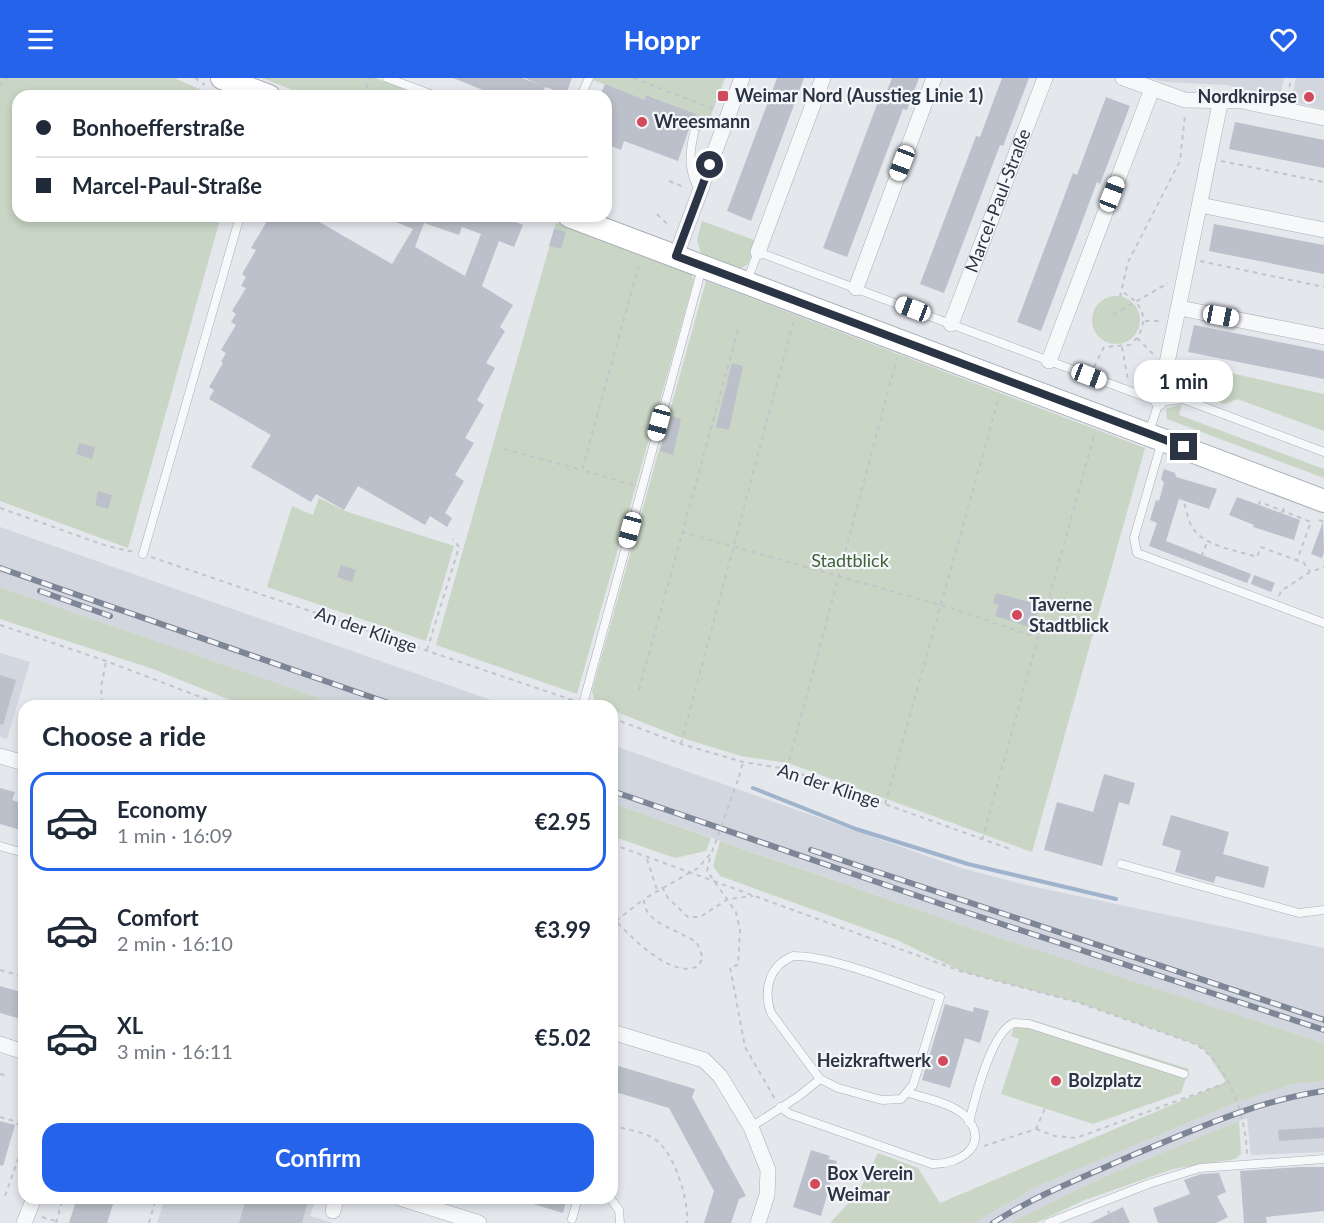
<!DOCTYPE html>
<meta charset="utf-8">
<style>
:root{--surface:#fff;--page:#f2f2f3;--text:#1f2937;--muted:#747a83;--line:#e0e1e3;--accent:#2563eb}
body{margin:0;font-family:Lato,sans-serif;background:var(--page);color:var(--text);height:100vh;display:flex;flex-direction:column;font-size:22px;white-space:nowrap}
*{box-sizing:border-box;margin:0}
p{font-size:20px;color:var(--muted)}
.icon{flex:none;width:33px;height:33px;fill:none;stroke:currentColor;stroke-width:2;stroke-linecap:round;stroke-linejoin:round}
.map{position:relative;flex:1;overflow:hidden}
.sheet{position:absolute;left:18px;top:622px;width:600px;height:504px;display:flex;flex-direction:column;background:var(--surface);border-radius:18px;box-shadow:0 3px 9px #0003}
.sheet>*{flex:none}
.hud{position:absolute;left:12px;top:12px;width:600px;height:132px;border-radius:18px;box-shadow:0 3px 9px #0003;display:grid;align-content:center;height:132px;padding:0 24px;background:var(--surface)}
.end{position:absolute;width:27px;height:27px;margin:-14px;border:8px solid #2b3445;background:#fff;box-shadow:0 0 0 3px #fff}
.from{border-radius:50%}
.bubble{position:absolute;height:42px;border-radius:18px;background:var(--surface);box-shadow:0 3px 9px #0003;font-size:20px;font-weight:700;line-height:42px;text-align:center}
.car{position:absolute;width:18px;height:36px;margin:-18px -9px;border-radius:8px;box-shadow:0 0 4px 2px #0007;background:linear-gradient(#fff 24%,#345 0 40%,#fff 0 76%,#345 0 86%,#fff 0)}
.hud b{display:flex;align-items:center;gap:21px;height:57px;font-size:22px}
.hud b+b{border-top:2px solid var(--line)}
.hud i{width:15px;height:15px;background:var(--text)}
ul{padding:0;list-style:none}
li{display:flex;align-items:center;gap:18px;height:99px;margin:0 12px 9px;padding:0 12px;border:3px solid transparent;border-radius:18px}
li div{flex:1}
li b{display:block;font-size:22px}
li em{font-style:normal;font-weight:700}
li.active{border-color:var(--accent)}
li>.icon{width:54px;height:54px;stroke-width:1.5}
h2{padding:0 24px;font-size:27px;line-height:72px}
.cta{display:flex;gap:12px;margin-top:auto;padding:12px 24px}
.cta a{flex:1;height:69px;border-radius:18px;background:var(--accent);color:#fff;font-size:24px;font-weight:700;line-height:69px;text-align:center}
header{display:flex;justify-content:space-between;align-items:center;height:78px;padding:0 24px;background:var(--accent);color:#fff;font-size:27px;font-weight:700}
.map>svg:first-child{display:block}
</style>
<header><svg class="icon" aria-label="menu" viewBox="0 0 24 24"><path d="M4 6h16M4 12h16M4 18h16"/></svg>Hoppr<svg class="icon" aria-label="heart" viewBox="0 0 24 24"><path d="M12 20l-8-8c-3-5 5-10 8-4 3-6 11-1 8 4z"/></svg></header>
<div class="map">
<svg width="1324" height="1145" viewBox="0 0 1324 1145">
<rect width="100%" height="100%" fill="#e4e7ec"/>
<path fill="#d2d6de" d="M1148,0H1284L1280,19L1226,7L1165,4Z
M1296,0H1324V31L1297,25L1293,13Z
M0,449L508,628H343L0,509Z
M0,575L30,584L7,661L0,659Z
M612,667L961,790L1026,807L1324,870V965L988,856L612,725Z
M1324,1003V1074L1251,1077L1247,1040L1095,1103L1010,1145H974L1038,1108L1237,1024L1293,1006Z
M165,1120L316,1121L310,1138L333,1145H157Z"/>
<path fill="#c9d6c5" d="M0,0H174L216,18H18V138H221L128,470L0,423Z
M262,0H375L422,18H308Z
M594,0H725L708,45L694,40L695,36L647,17L645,22L593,2Z
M702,143L757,163L748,186L740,191L701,175L697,162Z
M556,145L690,195L694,202L577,616L436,567Z
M706,203L1145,370L1032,774L788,685L741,678L682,660L612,632V628L595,625L592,613Z
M1092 242a24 24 0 1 1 48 0a24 24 0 1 1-48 0Z
M1177,283L1324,316V353L1237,321L1225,326L1172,309Z
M1182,326L1179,337L1324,391V400L1167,341L1166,331Z
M319,420L345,433L454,468L426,563L267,509L292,428L313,437Z
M0,509L343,628H245L153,591L0,541Z
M612,725L711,760L706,773L675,780L612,758Z
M720,763L988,856L1324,965V1003L1293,1006L1237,1024L1038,1108L974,1145H830L858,1115L878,1075L918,1090L940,1125L1226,1004L1207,974L1195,966L1077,924L963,894L897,862L720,798L713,788Z
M1029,941L1189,991L1181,1015L1093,1046L1001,1016L1019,961L1011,958L1015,947L1026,950Z
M1239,1043L1241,1076L1235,1081L1173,1091L1082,1123L1036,1145H1010L1095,1103Z"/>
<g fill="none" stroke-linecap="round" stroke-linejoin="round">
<path stroke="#9fb4cc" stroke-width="4" d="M753,710L856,751L968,786L1116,821"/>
</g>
<path fill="#bbc0ca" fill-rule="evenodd" d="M453,0H522L541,7L525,0H572L566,16L545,9L542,18H498Z
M777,0H804L751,143L727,133Z
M892,0H919L907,32L903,31L847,179L823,170L879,21L883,23Z
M1002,0H1029L1003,68L1000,67L944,215L920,206L976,58L980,59Z
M605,6L645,22L646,17L696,36L694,40L704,43L700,54L696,49L689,51L678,83L624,63L621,72L606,66V18H600Z
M1106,19L1130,28L1100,106L1097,104L1041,253L1017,244L1073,95L1077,97Z
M1235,44L1324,62V90L1229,71Z
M270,138H309L392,186L413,151L381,138H500L523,147L514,169L499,163L482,208L513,227L500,249L505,253L486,285L495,290L477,322L484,327L465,360L474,365L455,397L464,403L445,435L452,440L447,449L430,438L425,447L358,408L344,432L316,416L311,424L251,389L271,357L209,321L214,312L209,309L223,285L221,284L226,275L221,272L236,247L231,244L236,236L232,233L246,210L241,208L246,199L242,196L256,172L251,170ZM424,145L459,157L462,149L481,156L465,198L415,169Z
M1214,146L1324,167V196L1209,173Z
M554,151L566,154L561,171L549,168Z
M1194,247L1324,273V301L1188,274Z
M732,285L743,288L729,352L716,349Z
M671,338L681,341L673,377L660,373Z
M79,365L95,369L92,381L76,376Z
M1164,391L1175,395L1176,399L1217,411L1209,431L1179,421L1166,463L1251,496L1247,505L1149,468L1157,445L1150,442L1156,422L1159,423L1164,405L1161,401Z
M98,413L112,417L108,431L95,427Z
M1237,419L1300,442L1294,462L1253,449L1254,447L1229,437Z
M1323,444L1324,474L1322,480L1311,476Z
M341,487L356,492L352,504L337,499Z
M1254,497L1275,505L1271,514L1251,506Z
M996,515L1040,527L1033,550L995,538L999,527L993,525Z
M0,597L16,602L3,647L0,646Z
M1104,696L1135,705L1129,727L1119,724L1102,788L1044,772L1057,724L1093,734Z
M0,710L15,714L12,722L24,726V753L0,746Z
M1171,737L1229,754L1223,776L1269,789L1264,810L1216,798L1214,805L1175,794L1181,773L1162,767Z
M0,908L24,915V942L0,935Z
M945,926L973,934L974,929L989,933L980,965L965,960L950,1010L922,1002Z
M612,986L695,1011L692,1019L746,1118L739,1121L731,1145H704L714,1113L669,1030L612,1013Z
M0,1043L15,1047L3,1088L0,1087Z
M1324,1049V1060L1279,1063L1278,1052Z
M811,1072L830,1078L828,1081L837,1083L821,1138L793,1129Z
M1300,1089H1324V1133L1266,1139L1267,1145H1244L1240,1093Z
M1219,1095L1226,1114L1217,1118L1228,1139L1216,1145H1158L1153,1130L1190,1116L1184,1102L1201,1096Z
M77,1120H115L107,1145H69Z
M246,1120H309L302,1145H239Z
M523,1120H567L563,1135L523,1123Z
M1123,1129L1130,1145H1090Z"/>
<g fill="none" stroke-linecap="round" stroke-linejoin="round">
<g stroke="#a9aeb7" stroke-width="9">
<path id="lane" d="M387,0L436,18
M581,18L589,0
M694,55C689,76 688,94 700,113
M747,203L758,174L1159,324L1183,321L1324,374
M1149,354L1159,324
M1162,363L1134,460L1137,475L1324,545
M143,476L240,138
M583,626L702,190
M0,768L24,775
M1121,786L1299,835L1324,832
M793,878C834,878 899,906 940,919L913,1007L901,1021L882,1022L838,1010L820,1001L771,935C763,911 769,888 793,878Z
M780,1029L790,1036L932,1086C960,1087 992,1066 965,1038C952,1025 927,1021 909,1015
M969,1044C975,1021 991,954 1014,945L1029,946L1184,996
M751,1049L799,1018L820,1001
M610,1120L619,1132L620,1145
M572,1141L578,1120
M1048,1145L1151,1105L1200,1090L1324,1081"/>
</g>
<g stroke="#a9aeb7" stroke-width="16">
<g id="street">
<path d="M1123,0L1185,22L1242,23L1324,40"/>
<path d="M1200,127L1324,152"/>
<path d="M758,174L823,0"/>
<path d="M676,178L742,0"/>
<path d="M856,210L934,0"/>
<path d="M1180,230L1324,259"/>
<path id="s1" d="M951,246L1045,0"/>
<path d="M1049,283L1152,11"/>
<path d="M1159,324L1221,21"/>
<path d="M0,678L24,685"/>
<path d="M612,954L704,982L720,998L751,1049L768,1092L767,1117L758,1145"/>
<path d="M0,966L24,974"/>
<path d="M400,1120L479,1145"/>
<path d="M333,1133L336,1120"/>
<path d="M24,1145L34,1120"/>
</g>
</g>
<g stroke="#a9aeb7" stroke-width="24">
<path id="secondary" d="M222,0L269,18
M569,138L1324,423"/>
</g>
<path stroke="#c2c5cb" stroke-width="2" stroke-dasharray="4.5 4.5" stroke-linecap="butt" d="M195,0L205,7
M633,0L714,31
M0,8L7,0
M363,18L370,0
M1288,18L1291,0
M1221,83L1324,104
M669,103L686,110
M657,136L670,149
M1200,183L1324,209
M1120,219L1128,184L1180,83L1185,37
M1113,237L1168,205
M1145,243H1160
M1137,260L1154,277
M1122,269L1128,302
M1094,289L1104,269L1130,267C1151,248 1146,226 1122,214
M504,371L582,392
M633,407L582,392L640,183
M1180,418C1187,426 1186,439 1192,449C1204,469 1237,472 1257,479L1261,469L1304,485L1310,494
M1258,427L1260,424L1283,433L1285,427
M0,430L107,468L134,474
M1281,435L1283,433L1311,444L1297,482
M1319,442L1324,444
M682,454L951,530L1038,560
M151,479L575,623
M1198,487L1208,462
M1279,518L1281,513L1310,494L1324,489
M0,547L106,583L224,628
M427,572L459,469L453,461
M639,612L738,252
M102,625L101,609L106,584
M612,640L681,666L743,684L787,691L1010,771
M681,666L794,241
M787,691L897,280
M739,699L743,684
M885,726L999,319
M982,762L1095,354
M612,766L963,894L1077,924L1195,966C1229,986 1246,1039 1247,1077
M710,780L707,793L736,834L740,852L738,887L730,889L745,969L775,1021
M647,781L657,812
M662,809L668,820L688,839H700L728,821L753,818
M612,838C628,857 672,902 698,888L703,880L697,865C681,852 643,846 644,821L698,790L712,774
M616,843L644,821
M0,892L24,899
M0,996L8,998
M0,1039L14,1043L24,1051
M612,1048C625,1051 641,1053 653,1060C674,1072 689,1122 687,1145
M1036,1051L1055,1058L1076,1060L1226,1005
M984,1068L1036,1051L1045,1030
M5,1118L24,1064
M1108,1133L1114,1145
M42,1139L56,1143
M56,1145L63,1120
M149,1145L156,1120"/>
<use href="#lane" stroke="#f7f8fa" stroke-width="8"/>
<use href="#street" stroke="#f7f8fa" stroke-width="15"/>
<use href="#secondary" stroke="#fff" stroke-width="22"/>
<g stroke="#7d8696" stroke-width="6">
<path id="rail" d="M0,490L397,628
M40,513L110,538
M612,713L941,826L1324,952
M811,772L1324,942
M993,1145C1036,1117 1086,1098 1133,1077C1196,1051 1256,1023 1324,1013"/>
</g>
<use href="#rail" stroke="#f4f6f9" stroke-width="4" stroke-dasharray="11" stroke-linecap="butt"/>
<path stroke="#c2c5cb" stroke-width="2" stroke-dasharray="4.5 4.5" stroke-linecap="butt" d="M712,774L739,699"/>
</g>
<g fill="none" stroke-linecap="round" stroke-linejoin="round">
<path stroke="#2b3445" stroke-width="8" d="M710,87L676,178L1184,369"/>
</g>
<g fill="#d1495b" stroke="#f4f6f9" stroke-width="2">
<rect x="717" y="12" width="12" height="12" rx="3"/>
<circle cx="1309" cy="19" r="6"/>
<circle cx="642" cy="44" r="6"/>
<circle cx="1017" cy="537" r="6"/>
<circle cx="943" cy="983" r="6"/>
<circle cx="1056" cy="1003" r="6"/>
<circle cx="815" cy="1106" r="6"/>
</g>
<g text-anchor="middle" stroke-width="4.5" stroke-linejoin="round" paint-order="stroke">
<g font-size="18" font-weight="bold" fill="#2b3445" stroke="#f4f6f9" text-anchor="start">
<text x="735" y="24">Weimar Nord (Ausstieg Linie 1)</text>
<text x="1297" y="25" text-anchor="end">Nordknirpse</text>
<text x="654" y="50">Wreesmann</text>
<text x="1029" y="533">Taverne<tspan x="1029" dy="21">Stadtblick</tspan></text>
<text x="931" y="989" text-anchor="end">Heizkraftwerk</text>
<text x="1068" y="1009">Bolzplatz</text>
<text x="827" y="1102">Box Verein<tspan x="827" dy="21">Weimar</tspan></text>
</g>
<g font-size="18" fill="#2b3445" stroke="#f4f6f9">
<text dy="6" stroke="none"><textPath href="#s1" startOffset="132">Marcel-Paul-Straße</textPath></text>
<text transform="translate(366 552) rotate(19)" y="6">An der Klinge</text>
<text transform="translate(829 708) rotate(18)" y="6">An der Klinge</text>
</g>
<g font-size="18" fill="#3f6138" stroke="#f4f6f9">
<text x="850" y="489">Stadtblick</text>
</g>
</g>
</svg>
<i class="end from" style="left:710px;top:87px"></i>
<i class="end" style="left:1184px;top:369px"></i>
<div class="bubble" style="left:1134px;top:282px;width:99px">1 min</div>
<i class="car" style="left:902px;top:85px;rotate:201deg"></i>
<i class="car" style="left:1112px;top:116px;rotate:21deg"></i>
<i class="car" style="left:913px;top:231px;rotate:291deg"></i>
<i class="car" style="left:1221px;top:238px;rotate:101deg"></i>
<i class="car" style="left:1089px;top:298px;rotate:111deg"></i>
<i class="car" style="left:659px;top:345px;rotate:195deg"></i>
<i class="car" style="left:630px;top:452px;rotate:195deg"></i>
<div class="hud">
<b><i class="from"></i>Bonhoefferstraße</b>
<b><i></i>Marcel-Paul-Straße</b>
</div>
<section class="sheet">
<h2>Choose a ride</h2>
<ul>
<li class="active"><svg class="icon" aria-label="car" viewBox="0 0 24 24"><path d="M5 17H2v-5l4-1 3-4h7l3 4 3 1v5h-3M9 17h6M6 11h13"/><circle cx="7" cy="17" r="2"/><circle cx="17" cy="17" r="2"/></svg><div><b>Economy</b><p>1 min · 16:09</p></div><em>€2.95</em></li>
<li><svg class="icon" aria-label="car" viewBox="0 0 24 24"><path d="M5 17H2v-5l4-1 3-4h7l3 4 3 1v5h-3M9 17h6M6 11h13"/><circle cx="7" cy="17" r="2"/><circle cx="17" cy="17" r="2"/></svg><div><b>Comfort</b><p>2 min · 16:10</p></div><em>€3.99</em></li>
<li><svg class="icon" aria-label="car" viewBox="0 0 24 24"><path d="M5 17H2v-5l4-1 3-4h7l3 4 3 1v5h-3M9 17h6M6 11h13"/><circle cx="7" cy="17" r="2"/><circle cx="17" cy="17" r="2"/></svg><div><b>XL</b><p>3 min · 16:11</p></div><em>€5.02</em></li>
</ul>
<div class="cta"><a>Confirm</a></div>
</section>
</div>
